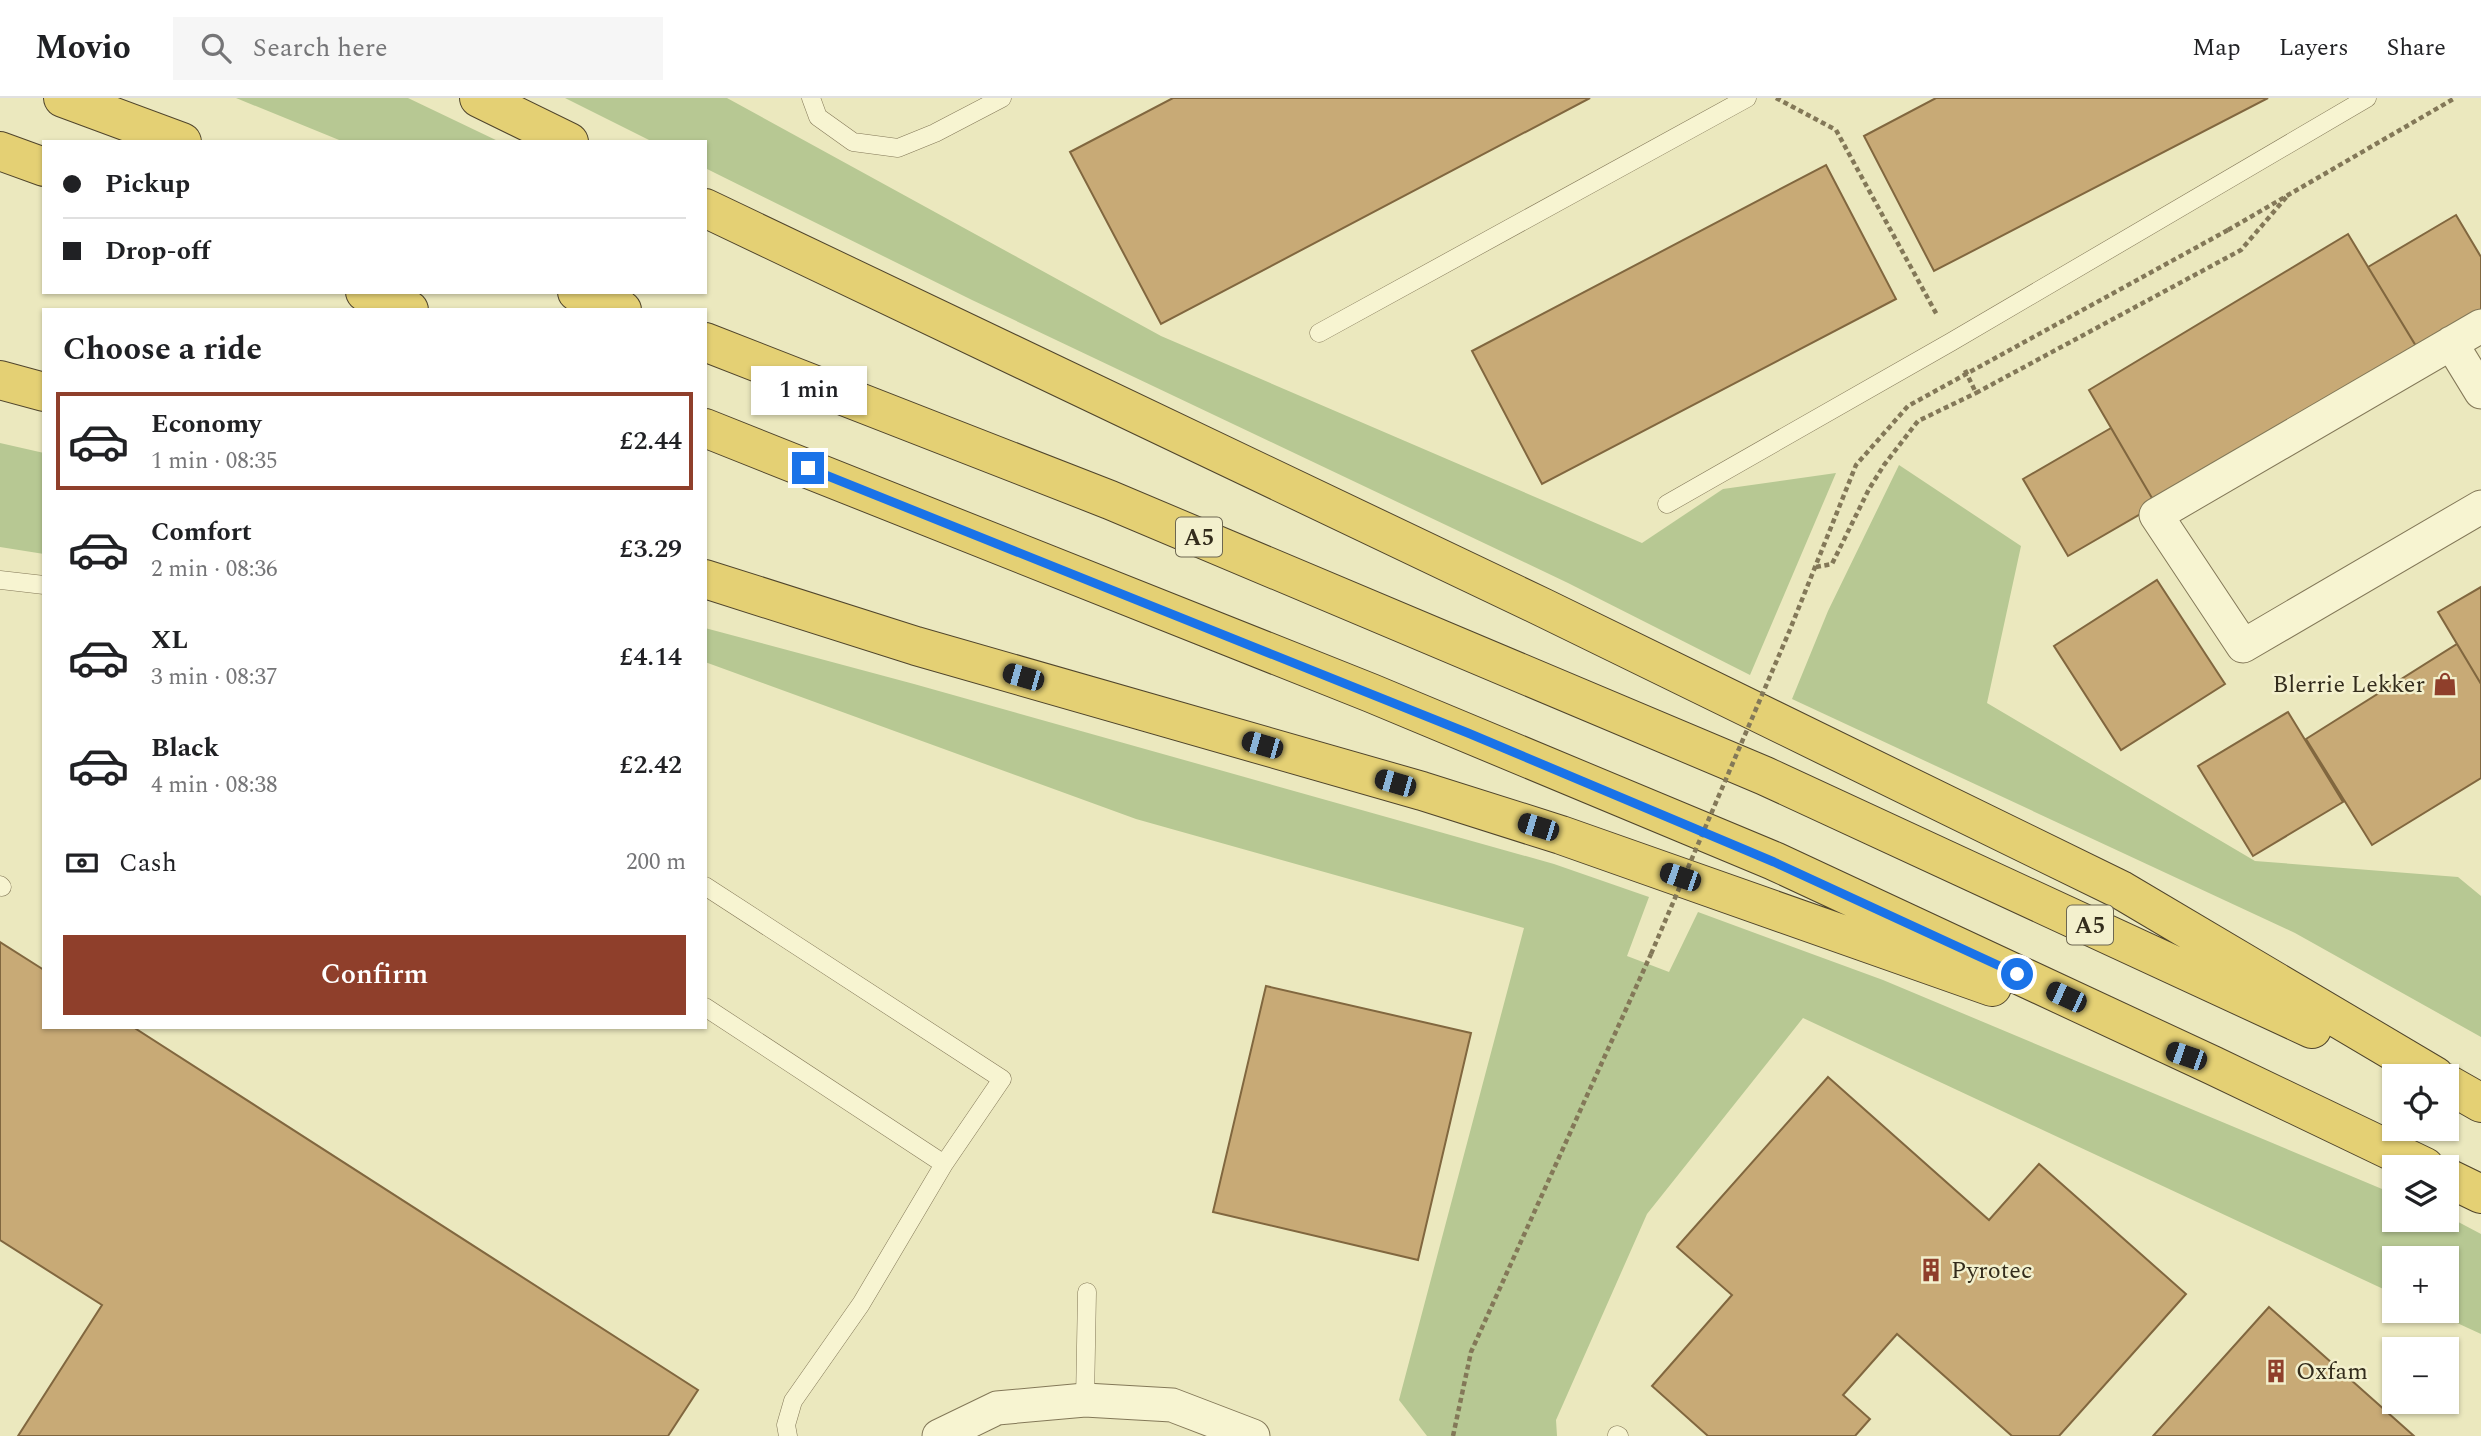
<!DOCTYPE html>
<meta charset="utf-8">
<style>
:root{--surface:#fff;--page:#f6f6f6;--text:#202124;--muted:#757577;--line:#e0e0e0;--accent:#8f3f2b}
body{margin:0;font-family:Spectral,serif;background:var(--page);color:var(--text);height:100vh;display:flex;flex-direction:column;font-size:26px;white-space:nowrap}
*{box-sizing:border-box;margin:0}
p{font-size:23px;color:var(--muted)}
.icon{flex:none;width:38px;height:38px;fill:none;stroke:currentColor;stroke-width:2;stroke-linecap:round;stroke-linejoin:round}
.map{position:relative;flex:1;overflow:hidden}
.drawer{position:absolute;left:42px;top:210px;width:665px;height:721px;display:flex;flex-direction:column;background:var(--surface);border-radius:0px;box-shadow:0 2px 5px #0004}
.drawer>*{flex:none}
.banner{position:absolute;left:42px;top:42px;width:665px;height:154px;border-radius:0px;box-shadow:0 2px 5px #0004;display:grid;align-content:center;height:154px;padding:0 21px;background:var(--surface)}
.fabs{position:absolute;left:2382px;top:966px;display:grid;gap:14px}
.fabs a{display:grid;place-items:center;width:77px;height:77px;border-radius:0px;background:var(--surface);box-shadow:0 2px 5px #0004;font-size:35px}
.end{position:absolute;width:32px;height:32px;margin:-16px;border:9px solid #1a73e8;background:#fff;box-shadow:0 0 0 4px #fff}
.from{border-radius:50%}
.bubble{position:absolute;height:49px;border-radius:0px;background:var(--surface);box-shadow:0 2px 5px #0004;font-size:23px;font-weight:600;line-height:49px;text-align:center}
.car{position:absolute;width:21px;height:42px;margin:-21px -10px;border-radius:9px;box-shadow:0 0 5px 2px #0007;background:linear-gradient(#222 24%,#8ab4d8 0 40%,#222 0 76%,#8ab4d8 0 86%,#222 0)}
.banner b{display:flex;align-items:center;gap:24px;height:66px;font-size:26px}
.banner b+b{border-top:2px solid var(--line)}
.banner i{width:18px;height:18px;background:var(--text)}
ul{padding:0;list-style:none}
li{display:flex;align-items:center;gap:21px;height:98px;margin:0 14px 10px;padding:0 7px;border:4px solid transparent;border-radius:0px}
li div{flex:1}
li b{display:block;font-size:26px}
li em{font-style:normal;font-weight:600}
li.on{border-color:var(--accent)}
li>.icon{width:63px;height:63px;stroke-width:1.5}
h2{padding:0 21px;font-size:32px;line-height:84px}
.pay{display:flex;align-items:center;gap:18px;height:77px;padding:0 21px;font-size:26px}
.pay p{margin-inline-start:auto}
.action{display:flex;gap:14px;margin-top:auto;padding:14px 21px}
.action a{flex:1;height:80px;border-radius:0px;background:var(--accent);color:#fff;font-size:28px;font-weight:600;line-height:80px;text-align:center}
header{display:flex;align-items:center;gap:42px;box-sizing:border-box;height:98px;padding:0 35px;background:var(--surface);border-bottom:2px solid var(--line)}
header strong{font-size:33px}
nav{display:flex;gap:38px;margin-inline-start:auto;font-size:24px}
.search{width:490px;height:63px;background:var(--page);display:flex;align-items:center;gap:18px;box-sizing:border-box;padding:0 24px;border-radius:0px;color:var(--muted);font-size:26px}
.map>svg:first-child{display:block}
</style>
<header>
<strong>Movio</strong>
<div class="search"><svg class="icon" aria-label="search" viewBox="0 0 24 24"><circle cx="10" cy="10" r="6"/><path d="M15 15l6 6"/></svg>Search here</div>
<nav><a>Map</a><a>Layers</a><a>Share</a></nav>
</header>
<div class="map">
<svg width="2481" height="1338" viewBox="0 0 2481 1338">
<rect width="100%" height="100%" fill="#ebe8be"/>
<path fill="#b7c893" d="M236,0H408L500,44H344Z
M565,0H727L1161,238L1642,445L1723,391L1836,375L1750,577L1568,485L972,202L705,70V44H653Z
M0,345L44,355V456L0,449Z
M1899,367L2021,448L1987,605L2255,763L2458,779L2481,798V939L2295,835L1792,601L1828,513Z
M705,530L914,586L1554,766L1649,799L1627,858L1669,874L1698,814L1883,882L2394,1096V1122H2446L2447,1118L2481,1136V1236L2431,1213H2446V1160H2394V1196L1803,920L1647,1116L1556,1322L1557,1338H1427L1399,1302L1524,830L1136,721L705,564Z"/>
<path fill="#c8aa76" stroke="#81673f" stroke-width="2" d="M1173,0H1590L1161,226L1070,54Z
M1936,0H2268L1934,173L1864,38Z
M1826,67L1896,201L1542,386L1472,253Z
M2456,117L2481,159V215L2419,253L2368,169Z
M2348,136L2419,253L2156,407L2089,292Z
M2111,330L2156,407L2068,458L2023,381Z
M2157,482L2225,586L2121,652L2054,548Z
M2481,489V586L2438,514Z
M2457,546L2481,586V680L2372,747L2306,641Z
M2288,614L2343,704L2253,758L2198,668Z
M0,844L44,872V929H133L698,1292L668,1338H18L102,1207L0,1142Z
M1266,888L1471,935L1418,1162L1213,1114Z
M1828,979L1989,1122L2039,1066L2186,1196L2059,1338H2012L1897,1236L1843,1297L1870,1321L1855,1338H1708L1652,1288L1732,1197L1677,1149Z
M2269,1209L2414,1338H2153Z"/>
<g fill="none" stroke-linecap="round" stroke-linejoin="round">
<g stroke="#837858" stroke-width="19">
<path id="service" d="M811,0L818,19L853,44L898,50L935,35L1002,0
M1319,235L1747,0
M1667,406L1951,244L2367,0
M0,482L44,487
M0,787L2,789
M705,788L1002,981L944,1066L861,1206L793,1303L786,1327L788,1338
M705,909L944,1066
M1085,1302L1087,1194
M1617,1337L1619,1338"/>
</g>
<g stroke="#837858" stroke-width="35">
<path id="minor" d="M2481,228L2156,417L2243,548L2481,409
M2451,245L2481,294
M939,1338L997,1310L1085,1302L1172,1307L1253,1338"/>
</g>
<g stroke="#50452c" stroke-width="40">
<path id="trunk" d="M63,0L182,44
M479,0L569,44
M0,53L44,69
M705,110L1544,510L2121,792L2435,978
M365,194L409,212
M577,194L622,212
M705,244L1110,402L1765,678L2312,931
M0,282L44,294
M705,330L1371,595L1774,763L2212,967L2425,1069
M705,481L916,548L1422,693L1561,737L1992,889
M2446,985L2481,1005
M2446,1079L2481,1096"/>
</g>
<path stroke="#837858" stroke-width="4.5" stroke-dasharray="5 3.5" stroke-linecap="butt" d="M1776,0L1836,32L1937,217
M2228,132L2455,0
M1965,272L1976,295L2241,152L2289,96
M1816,469L1832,466L1869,391L1884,367L1918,323L1976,295
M1453,1338L1471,1254L1651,856"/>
<use href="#service" stroke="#f7f4d1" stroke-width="18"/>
<use href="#minor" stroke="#f7f4d1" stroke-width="33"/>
<use href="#trunk" stroke="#e4d074" stroke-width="38"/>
<path stroke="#837858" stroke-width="4.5" stroke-dasharray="5 3.5" stroke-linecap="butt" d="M1651,856L1789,534L1856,367L1908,308L2228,132"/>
</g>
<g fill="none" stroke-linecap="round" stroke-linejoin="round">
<path stroke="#1a73e8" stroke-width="9" d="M808,370L1468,635L1774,764L2017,876"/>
</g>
<defs>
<g id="shop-bare" transform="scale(1.89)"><path d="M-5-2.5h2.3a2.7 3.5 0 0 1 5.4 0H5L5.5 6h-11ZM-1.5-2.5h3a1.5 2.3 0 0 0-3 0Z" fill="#8f3f2b" stroke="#f3f0cd" stroke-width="2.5" paint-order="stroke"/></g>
<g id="building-bare" transform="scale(1.89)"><path d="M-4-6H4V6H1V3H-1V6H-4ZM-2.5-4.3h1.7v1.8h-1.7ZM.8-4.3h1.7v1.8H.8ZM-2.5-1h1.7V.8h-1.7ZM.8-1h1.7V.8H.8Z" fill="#8f3f2b" stroke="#f3f0cd" stroke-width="2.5" paint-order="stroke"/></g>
</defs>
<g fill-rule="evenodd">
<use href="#shop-bare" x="2445" y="586"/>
<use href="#building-bare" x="1931" y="1172"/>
<use href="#building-bare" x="2276" y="1273"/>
</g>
<g text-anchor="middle" stroke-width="5" stroke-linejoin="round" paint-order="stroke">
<g fill="#f3f0cd" stroke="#6d6751" stroke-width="2">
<rect x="1176" y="419.5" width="46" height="39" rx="5"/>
<rect x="2067" y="807.5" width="46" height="39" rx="5"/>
</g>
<g font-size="23" font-weight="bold" fill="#332c1c">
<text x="1199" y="447">A5</text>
<text x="2090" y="835">A5</text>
</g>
<g font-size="24" fill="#332c1c" stroke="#f3f0cd" text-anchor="start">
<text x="2425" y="594" text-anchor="end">Blerrie Lekker</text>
<text x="1951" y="1180">Pyrotec</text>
<text x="2296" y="1281">Oxfam</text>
</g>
</g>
</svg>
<div class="fabs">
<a><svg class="icon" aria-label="locate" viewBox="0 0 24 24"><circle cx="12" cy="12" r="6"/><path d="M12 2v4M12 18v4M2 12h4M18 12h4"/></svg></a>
<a><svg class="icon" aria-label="layers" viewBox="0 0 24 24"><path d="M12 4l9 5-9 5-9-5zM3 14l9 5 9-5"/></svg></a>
<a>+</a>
<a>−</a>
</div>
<i class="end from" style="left:2017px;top:876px"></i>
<i class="end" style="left:808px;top:370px"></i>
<div class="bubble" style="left:751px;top:268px;width:116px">1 min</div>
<i class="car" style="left:1023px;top:579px;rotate:286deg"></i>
<i class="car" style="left:1262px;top:647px;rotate:286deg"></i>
<i class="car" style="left:1395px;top:685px;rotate:286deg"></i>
<i class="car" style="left:1538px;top:729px;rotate:287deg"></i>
<i class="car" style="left:1680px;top:779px;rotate:289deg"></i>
<i class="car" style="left:2066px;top:899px;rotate:295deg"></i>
<i class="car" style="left:2186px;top:958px;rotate:289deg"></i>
<div class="banner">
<b><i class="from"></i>Pickup</b>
<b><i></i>Drop-off</b>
</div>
<section class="drawer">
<h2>Choose a ride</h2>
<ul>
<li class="on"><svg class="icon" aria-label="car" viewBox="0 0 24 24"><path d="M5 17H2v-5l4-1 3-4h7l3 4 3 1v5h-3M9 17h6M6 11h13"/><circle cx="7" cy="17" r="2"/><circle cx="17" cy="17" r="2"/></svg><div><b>Economy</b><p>1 min · 08:35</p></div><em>£2.44</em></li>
<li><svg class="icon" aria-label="car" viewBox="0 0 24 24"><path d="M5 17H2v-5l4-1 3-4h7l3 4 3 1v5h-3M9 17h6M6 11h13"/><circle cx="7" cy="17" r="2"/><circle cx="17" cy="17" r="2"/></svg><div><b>Comfort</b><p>2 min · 08:36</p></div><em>£3.29</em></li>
<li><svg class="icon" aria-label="car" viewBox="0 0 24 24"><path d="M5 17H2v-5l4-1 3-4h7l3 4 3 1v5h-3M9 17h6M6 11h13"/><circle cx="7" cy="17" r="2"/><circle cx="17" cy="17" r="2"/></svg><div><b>XL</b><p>3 min · 08:37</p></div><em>£4.14</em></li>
<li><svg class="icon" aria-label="car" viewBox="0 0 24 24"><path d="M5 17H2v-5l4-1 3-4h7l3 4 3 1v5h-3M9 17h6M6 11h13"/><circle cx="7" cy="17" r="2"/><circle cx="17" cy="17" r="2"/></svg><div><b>Black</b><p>4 min · 08:38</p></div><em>£2.42</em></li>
</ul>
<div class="pay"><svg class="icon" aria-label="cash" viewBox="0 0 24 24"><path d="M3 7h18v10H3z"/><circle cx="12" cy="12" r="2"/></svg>Cash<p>200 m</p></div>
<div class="action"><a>Confirm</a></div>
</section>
</div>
